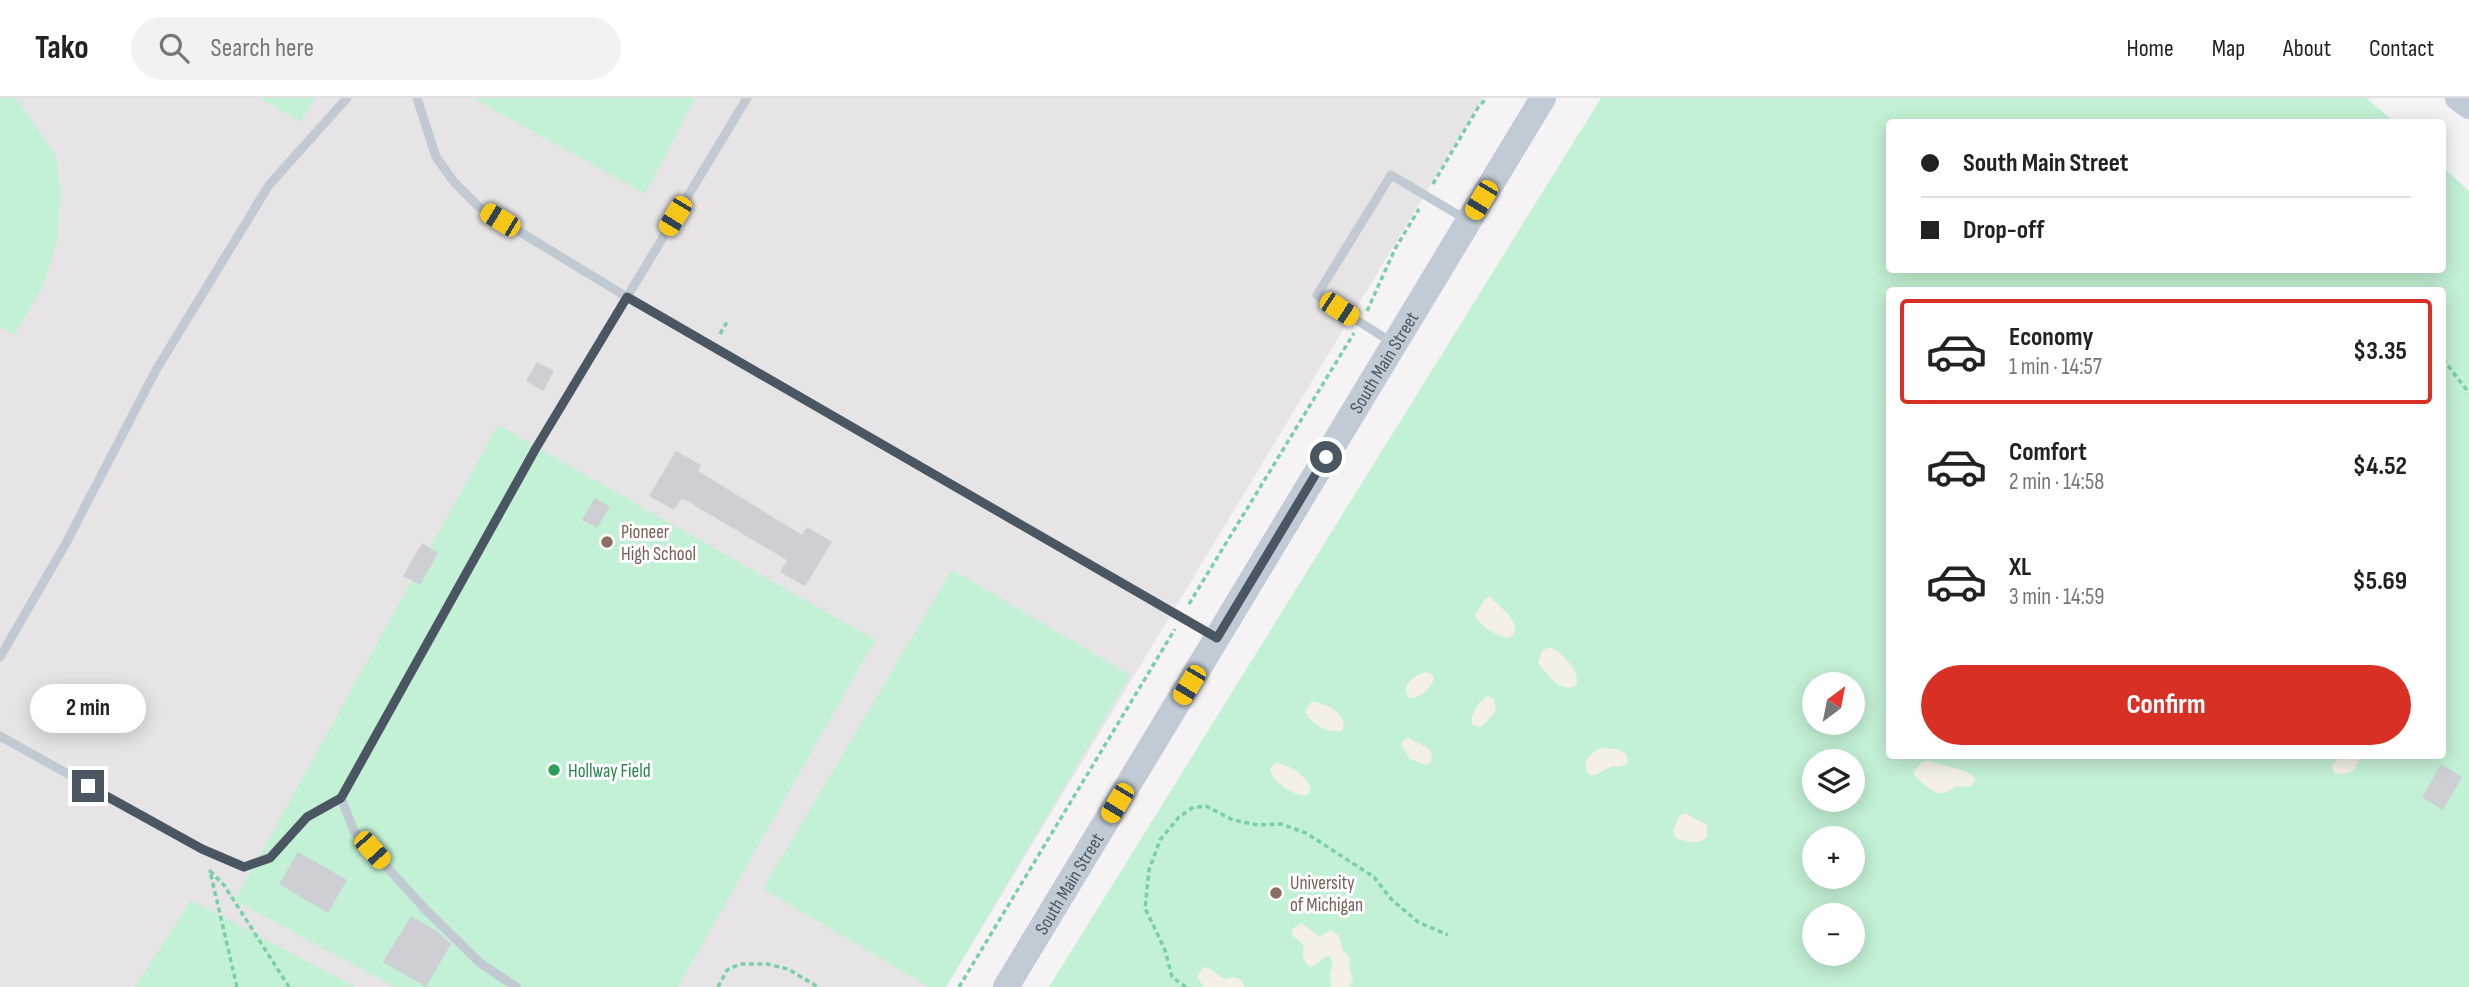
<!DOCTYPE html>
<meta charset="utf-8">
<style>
:root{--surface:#fff;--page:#f2f2f2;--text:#222;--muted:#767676;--line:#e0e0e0;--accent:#d93025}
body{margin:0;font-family:"Sofia Sans Condensed",sans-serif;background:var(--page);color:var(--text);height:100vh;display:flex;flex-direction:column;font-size:26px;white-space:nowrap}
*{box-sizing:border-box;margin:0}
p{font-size:23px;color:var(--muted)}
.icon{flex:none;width:38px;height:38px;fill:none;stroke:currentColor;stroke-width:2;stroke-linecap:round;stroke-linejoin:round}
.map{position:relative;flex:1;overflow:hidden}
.panel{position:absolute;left:1886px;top:189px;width:560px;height:472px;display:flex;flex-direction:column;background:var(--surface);border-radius:7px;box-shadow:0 4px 18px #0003}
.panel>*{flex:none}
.banner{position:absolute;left:1886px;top:21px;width:560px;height:154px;border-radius:7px;box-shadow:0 4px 18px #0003;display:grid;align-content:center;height:154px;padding:0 35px;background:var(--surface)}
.needle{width:46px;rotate:32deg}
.controls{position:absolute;left:1802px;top:574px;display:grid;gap:14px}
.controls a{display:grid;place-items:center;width:63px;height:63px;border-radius:50%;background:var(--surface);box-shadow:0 4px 18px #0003;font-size:35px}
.end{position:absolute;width:32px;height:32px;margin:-16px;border:9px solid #4a5661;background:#fff;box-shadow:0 0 0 4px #fff}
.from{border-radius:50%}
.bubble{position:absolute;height:49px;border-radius:24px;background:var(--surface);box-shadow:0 4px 18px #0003;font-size:23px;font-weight:700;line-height:49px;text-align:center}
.car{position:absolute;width:21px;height:42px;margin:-21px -10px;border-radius:9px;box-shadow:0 0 5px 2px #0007;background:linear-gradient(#f5c518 24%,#345 0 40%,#f5c518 0 76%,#345 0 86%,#f5c518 0)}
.banner b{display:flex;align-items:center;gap:24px;height:66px;font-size:26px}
.banner b+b{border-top:2px solid var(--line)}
.banner i{width:18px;height:18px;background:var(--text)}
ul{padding:12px 0 0;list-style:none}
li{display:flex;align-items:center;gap:21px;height:105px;margin:0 14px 10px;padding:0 21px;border:4px solid transparent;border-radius:7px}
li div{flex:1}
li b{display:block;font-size:26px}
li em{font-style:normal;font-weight:700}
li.current{border-color:var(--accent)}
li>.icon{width:63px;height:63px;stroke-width:1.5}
.primary-button{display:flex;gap:14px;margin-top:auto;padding:14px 35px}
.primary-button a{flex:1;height:80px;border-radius:42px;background:var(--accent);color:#fff;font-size:28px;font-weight:700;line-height:80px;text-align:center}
header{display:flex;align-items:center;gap:42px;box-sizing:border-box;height:98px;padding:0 35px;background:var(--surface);border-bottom:2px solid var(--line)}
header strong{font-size:33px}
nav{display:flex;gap:38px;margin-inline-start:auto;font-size:24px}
.search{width:490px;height:63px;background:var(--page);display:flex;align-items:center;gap:18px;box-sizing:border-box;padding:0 24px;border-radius:38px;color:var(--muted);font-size:26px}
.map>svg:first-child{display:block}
</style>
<header>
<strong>Tako</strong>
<div class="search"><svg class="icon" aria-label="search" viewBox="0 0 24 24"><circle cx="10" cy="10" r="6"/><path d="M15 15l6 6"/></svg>Search here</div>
<nav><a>Home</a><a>Map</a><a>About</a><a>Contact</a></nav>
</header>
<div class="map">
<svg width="2469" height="889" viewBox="0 0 2469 889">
<rect width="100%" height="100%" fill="#f5f3f3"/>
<path fill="#e6e4e5" d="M0,0H1483L946,889H0Z"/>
<path fill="#c3f1d5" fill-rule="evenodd" d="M0,0H14L19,5L55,56L61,92L57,144L43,188L14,237L0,229Z
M259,0H315L301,24Z
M473,0H695L645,96Z
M1601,0H2366L2394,24H1890V172H2443V69L2469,93V889H1049ZM1890,192H2443V658H1890ZM1815,586H1853V625H1815ZM1815,663H1853V702H1815ZM1815,740H1853V779H1815ZM1815,817H1853V856H1815Z
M498,327L875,542L678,889H394L235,802Z
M952,472L1130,577L946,889H929L763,791Z
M191,802L355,889H135Z"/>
<path fill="#f5f0e5" d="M1489,498L1509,517L1516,529L1513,537L1508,540C1495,537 1482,529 1475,518L1483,503Z
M1550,549C1562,555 1582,574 1576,588C1558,595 1548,576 1538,565L1542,553Z
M1427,574L1432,576L1434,581C1430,591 1421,600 1410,600L1406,596L1407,586L1417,577Z
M1488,598L1494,601L1496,612L1486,625L1480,629L1473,627L1471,621C1475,611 1479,602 1488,598Z
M1311,604C1325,605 1338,611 1344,624L1342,633C1328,635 1312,627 1305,614Z
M1409,640L1429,651L1432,656L1431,664L1426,667L1410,661L1401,646L1403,642Z
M1601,650L1617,651L1626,656L1628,662L1626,666L1620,669L1612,668L1595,677H1589C1580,665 1590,655 1601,650Z
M2341,658H2360C2356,673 2350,678 2334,675L2332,667Z
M1928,663C1944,669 1965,669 1976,681L1970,689L1956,688L1945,695H1937C1931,692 1915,680 1913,675L1921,665Z
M1275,665C1291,667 1302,675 1311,689L1308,697C1294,699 1274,685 1270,672Z
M1685,715L1707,727V739C1697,747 1688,744 1676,740L1673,734L1679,718Z
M1301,825L1320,839L1331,832L1339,838L1343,852L1350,861L1349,870L1353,880L1349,889H1331L1330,876L1333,864L1329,858C1322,859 1317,867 1310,869C1302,862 1302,856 1304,847L1292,837V832Z
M1207,869L1224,881L1235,879L1241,882L1245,889H1204L1197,879L1202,870Z"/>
<path fill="#cdcfd5" d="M537,264L554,273L543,293L526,283Z
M676,353L701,367L698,373L802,437L807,429L832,444L805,488L780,474L787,462L682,400L674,412L649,398Z
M595,400L610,409L597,430L582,422Z
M422,445L438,455L420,487L403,478Z
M2441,666L2462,679L2443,712L2422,699Z
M298,754L347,782L328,815L279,786Z
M411,818L438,834L451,846L426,889L383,864Z"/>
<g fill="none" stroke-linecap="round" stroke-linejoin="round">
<path stroke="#7ad0a6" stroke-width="3.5" stroke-dasharray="5 3.5" stroke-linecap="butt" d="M1433,86L1479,8L1487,0
M1367,213L1395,151L1419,111
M720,236L727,224
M2443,261L2469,295
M1189,506L1354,235
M237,889L210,773L224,787L289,889
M718,889L727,872L740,866H767L788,871L818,889
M959,889L1175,531
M1186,889L1172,879L1165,852L1145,810L1149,772L1160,742L1179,719L1192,710L1206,708L1233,722L1258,727L1281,726L1306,735L1374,779L1391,801L1418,824L1448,837"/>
<path stroke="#c1cad2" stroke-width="9" d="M417,0L436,59L454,84L479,109L627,199L1216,539
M1393,245L1317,197L1391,77L1467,122
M0,559L65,447L156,272L269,87L347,0
M0,638L202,751L244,769L270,759L307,719L341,700
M516,889L480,865L426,812L354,733L341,700L536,350L747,0"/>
<g stroke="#c1cbd6" stroke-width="26">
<path d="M2458,0L2469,8"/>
<path id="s1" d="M1006,889L1543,0"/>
</g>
</g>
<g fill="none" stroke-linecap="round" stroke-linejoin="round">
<path stroke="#4a5661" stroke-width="9" d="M88,688L202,751L244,769L270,760L307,719L341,700L536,350L627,199L1217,540L1326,359"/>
</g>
<g fill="#8d6e63" stroke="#fff" stroke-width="2.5">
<circle cx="607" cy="444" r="7"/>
<circle cx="1276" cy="795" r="7"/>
</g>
<circle fill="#2e9e5b" stroke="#fff" stroke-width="2.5" cx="554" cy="672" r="7"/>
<g text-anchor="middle" stroke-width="6" stroke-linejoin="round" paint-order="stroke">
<g font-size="19" fill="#4a5661" stroke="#fff">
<text dy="7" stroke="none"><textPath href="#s1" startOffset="730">South Main Street</textPath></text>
<text dy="7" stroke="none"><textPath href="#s1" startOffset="121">South Main Street</textPath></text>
</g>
<g font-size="19" fill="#785e54" stroke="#fff" text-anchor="start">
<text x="621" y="440">Pioneer<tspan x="621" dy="22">High School</tspan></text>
<text x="1290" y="791">University<tspan x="1290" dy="22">of Michigan</tspan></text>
</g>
<g font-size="19" fill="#27864d" stroke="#fff" text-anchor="start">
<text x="568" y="679">Hollway Field</text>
</g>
</g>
</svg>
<div class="controls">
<a><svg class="needle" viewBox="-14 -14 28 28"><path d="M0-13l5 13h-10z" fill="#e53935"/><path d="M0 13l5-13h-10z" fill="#767676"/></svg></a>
<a><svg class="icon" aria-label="layers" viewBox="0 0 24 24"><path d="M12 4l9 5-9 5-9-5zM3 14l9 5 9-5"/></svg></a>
<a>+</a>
<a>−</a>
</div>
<i class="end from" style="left:1326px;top:359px"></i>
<i class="end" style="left:88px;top:688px"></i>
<div class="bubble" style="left:30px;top:586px;width:116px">2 min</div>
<i class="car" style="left:1481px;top:102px;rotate:211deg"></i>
<i class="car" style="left:675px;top:118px;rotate:211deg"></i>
<i class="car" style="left:500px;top:122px;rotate:301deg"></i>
<i class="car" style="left:1339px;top:211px;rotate:123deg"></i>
<i class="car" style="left:1189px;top:587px;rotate:211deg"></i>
<i class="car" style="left:1117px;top:705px;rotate:211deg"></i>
<i class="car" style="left:372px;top:752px;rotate:138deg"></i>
<div class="banner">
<b><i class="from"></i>South Main Street</b>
<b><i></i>Drop-off</b>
</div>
<section class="panel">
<ul>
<li class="current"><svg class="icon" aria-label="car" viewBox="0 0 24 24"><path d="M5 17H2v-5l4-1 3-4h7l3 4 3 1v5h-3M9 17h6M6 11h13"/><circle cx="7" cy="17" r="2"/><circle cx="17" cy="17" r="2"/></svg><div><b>Economy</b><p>1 min · 14:57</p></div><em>$3.35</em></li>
<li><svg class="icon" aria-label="car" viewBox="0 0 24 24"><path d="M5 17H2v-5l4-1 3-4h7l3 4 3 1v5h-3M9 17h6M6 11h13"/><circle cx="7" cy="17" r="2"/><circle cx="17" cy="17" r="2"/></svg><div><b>Comfort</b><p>2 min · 14:58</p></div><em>$4.52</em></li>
<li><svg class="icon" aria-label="car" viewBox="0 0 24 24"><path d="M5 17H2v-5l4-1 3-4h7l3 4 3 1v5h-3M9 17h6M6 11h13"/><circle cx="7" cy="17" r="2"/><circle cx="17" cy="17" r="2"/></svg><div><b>XL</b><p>3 min · 14:59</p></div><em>$5.69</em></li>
</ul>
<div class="primary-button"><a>Confirm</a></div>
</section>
</div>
